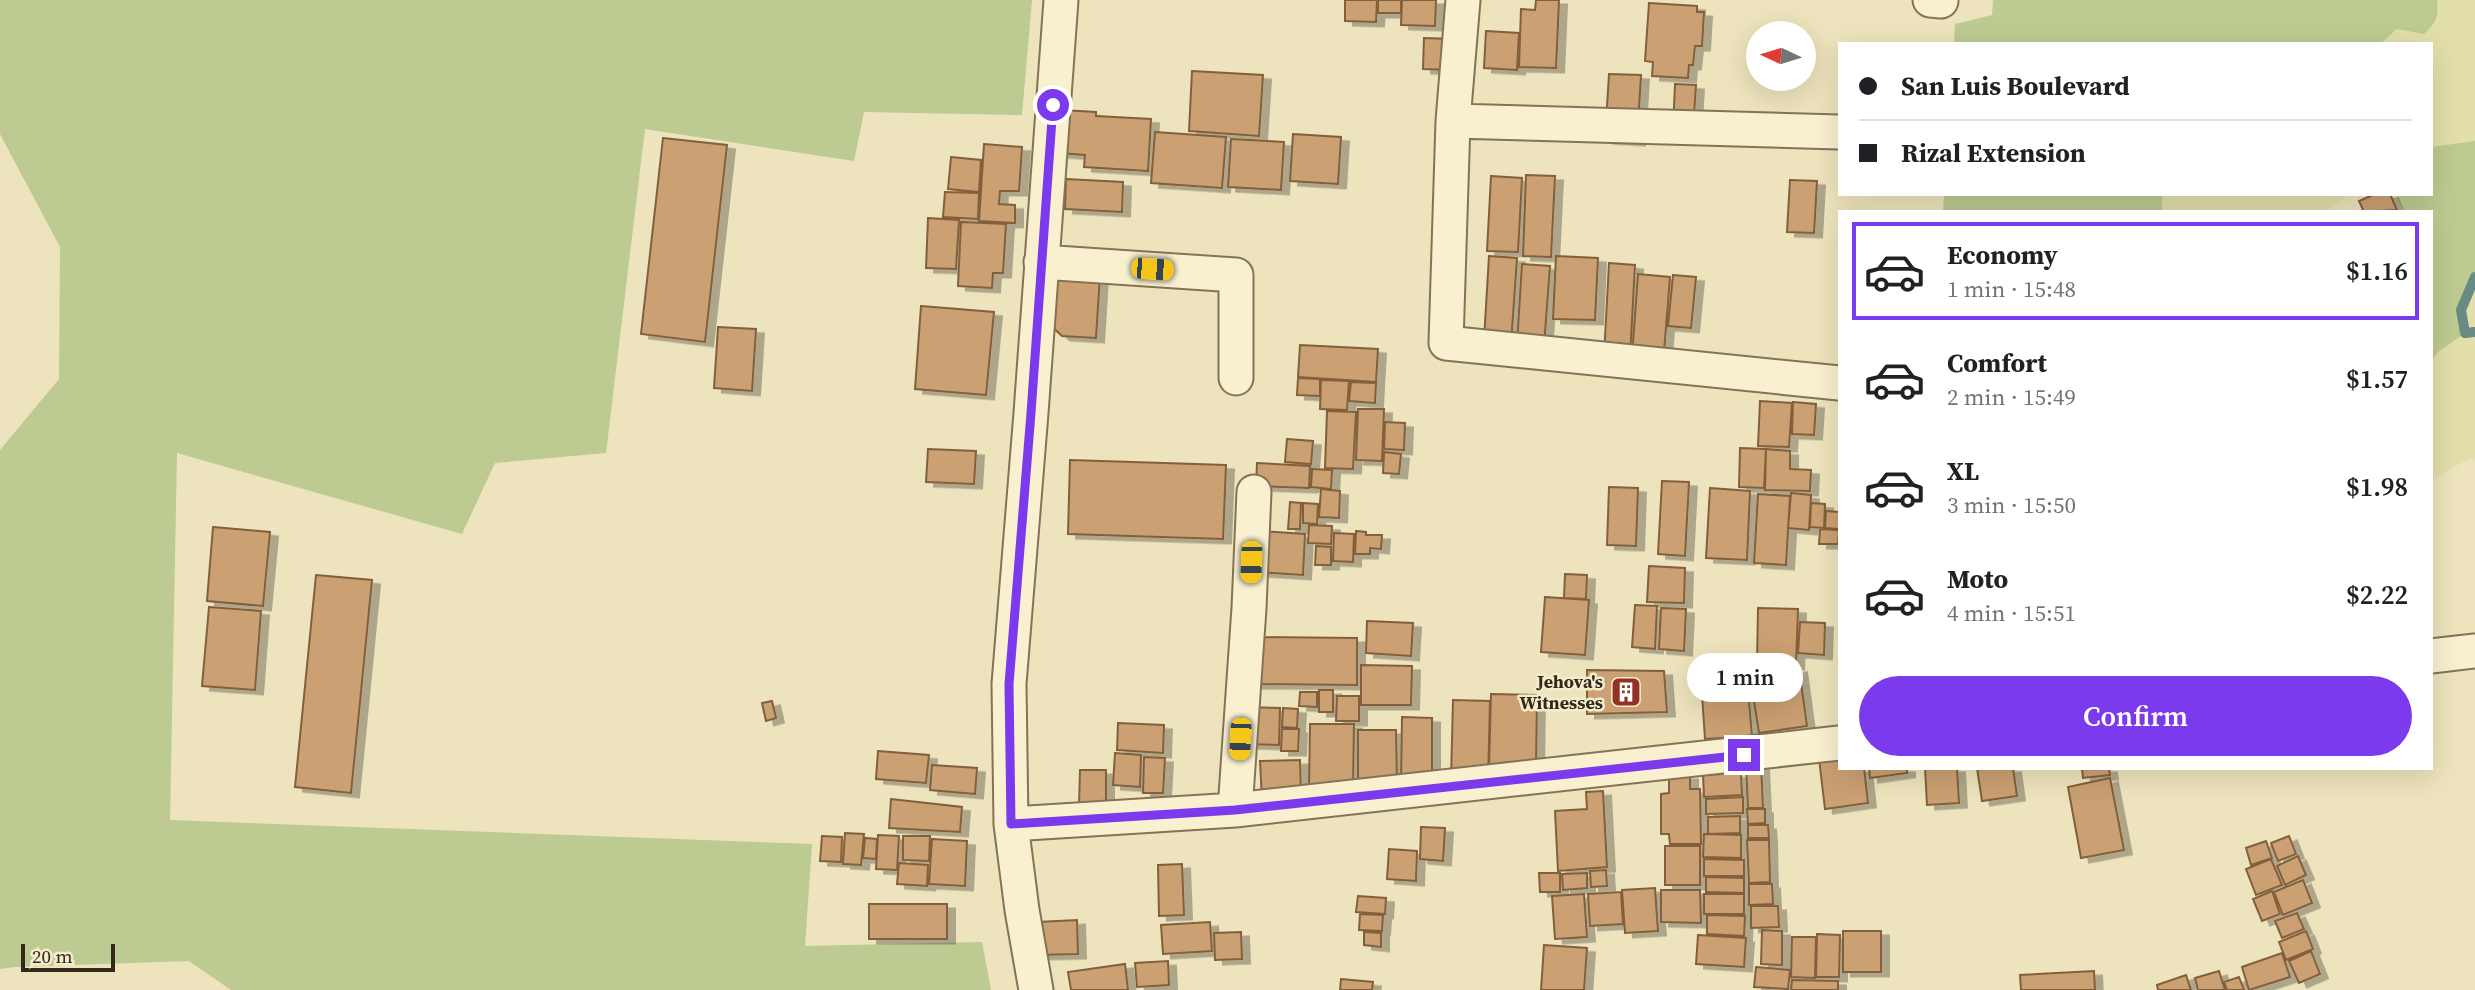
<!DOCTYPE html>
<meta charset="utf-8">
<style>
:root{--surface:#fff;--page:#f2f2f2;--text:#202124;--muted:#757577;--line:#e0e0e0;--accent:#7c3aed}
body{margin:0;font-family:"Source Serif 4",serif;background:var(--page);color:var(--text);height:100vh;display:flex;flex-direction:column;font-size:26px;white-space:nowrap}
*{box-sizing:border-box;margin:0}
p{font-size:23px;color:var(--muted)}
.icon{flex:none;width:38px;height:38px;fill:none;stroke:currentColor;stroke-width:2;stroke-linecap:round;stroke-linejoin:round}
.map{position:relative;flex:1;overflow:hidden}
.panel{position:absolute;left:1838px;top:210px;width:595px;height:560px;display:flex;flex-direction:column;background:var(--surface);border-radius:0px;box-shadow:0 7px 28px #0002}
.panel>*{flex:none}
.guide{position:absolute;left:1838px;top:42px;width:595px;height:154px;border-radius:0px;box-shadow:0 7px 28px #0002;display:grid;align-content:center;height:154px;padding:0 21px;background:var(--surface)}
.needle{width:46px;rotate:274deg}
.tools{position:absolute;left:1746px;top:21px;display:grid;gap:14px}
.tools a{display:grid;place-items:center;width:70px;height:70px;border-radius:50%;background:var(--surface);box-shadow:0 7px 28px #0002;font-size:35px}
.scale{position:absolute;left:21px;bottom:18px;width:94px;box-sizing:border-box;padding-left:7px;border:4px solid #33291b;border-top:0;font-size:19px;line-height:24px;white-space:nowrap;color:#33291b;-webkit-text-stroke:5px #f4edcc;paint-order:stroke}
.end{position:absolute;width:32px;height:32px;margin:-16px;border:9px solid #7c3aed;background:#fff;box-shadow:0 0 0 4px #fff}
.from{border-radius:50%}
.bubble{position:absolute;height:49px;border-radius:24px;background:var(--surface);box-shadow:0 7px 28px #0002;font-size:23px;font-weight:600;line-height:49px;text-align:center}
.car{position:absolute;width:21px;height:42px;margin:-21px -10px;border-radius:9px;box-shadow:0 0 5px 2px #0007;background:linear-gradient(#f5c518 24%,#345 0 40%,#f5c518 0 76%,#345 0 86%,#f5c518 0)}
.guide b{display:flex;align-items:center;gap:24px;height:66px;font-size:26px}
.guide b+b{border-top:2px solid var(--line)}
.guide i{width:18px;height:18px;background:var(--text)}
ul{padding:12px 0 0;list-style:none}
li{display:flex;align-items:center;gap:21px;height:98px;margin:0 14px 10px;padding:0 7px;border:4px solid transparent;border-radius:0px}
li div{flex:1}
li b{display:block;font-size:26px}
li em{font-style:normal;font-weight:600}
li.on{border-color:var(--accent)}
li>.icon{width:63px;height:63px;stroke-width:1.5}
.cta{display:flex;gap:14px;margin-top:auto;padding:14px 21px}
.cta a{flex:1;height:80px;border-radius:42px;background:var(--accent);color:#fff;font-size:28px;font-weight:600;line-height:80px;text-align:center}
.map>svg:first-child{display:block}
</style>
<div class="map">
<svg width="2475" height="990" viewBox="0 0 2475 990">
<defs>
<filter id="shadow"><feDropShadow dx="8" dy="4.5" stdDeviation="0" flood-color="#0004"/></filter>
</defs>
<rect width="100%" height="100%" fill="#ede3bc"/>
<path fill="#e2dfaa" d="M2437,0H2475V141L2431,147V44H2380L2397,29L2439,9Z
M2162,194H2349L2326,212H2162Z
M2475,277V461L2471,458L2459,464L2431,481V362L2438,352L2465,333L2461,310Z"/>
<path fill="#bdca91" d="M0,0H1032L1022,115L864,112L854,161L645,129L606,453L495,463L462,534L177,453L170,820L812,844L805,946L982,942L991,990H231L189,961L15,967L0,969V450L59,379L60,247L0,134Z
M1993,0H2437C2440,15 2435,25 2424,34L2397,29L2380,44H1954L1955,24L1992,15Z
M2475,141V277L2462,310L2465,333L2438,352L2431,362V212H2405L2395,194H2431V147Z
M1944,194H2162V212H1943Z"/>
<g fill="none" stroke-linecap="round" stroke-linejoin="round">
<path stroke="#688b86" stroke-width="10" d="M2475,277L2461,310L2465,333L2475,332"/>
</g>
<path fill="#cba072" stroke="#83603d" stroke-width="2" filter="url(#shadow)" d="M1345,0H1377L1376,22L1345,21Z
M1378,0H1401V13H1378Z
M1402,0H1436L1435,26L1401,25Z
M1536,0H1559L1556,68L1519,67L1521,9L1535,10Z
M1649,3L1697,6V12H1704L1702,46H1695L1693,65H1689L1688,78L1652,76L1653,62L1645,61Z
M1486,31L1519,33L1517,70L1484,68Z
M1424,38L1453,39L1452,70L1423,69Z
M1192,71L1263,75L1259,136L1189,131Z
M1609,74L1641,75L1637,141L1605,139Z
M1675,84L1696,85L1693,130L1673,129Z
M1062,110L1096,112V116L1151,119L1148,171L1084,167L1085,155L1059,153Z
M1155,132L1226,137L1222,188L1151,183Z
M1293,134L1341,137L1338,184L1290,181Z
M663,138L727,145L705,342L641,334Z
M1231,139L1284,142L1281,190L1228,187Z
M984,144L1022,147L1019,191H1000L999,204L1015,205V223L979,221Z
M951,157L981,160L979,192L948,189Z
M1526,175L1555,176L1551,257L1523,256Z
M1491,176L1522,178L1518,252L1487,251Z
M1066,179L1123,182L1122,212L1065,209Z
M1790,180L1817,181L1814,233L1787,232Z
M945,192L979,193L978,219L943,217Z
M2375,194H2390L2397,210L2364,212L2359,201Z
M928,218L959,220L956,269L926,268Z
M961,222L1006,224L1003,273H993L992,288L958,286Z
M1489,256L1517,258L1511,344L1484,340Z
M1556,256L1598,258L1595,320L1553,319Z
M1609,263L1635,265L1630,357L1604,356Z
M1522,264L1550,266L1544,346L1517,344Z
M1050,273L1100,275L1096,338L1062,336L1048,323Z
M1638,274L1670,277L1664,352L1632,356Z
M1673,275L1696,277L1691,328L1668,326Z
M921,306L994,312L986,395L915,389Z
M718,327L756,329L752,391L714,388Z
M1300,345L1378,349L1376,382L1298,377Z
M1298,378L1320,379V396L1297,395Z
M1321,380L1349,381L1347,410L1320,409Z
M1351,382L1376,383L1375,403L1349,401Z
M1760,401L1792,403L1789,447L1758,446Z
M1793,402L1816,404L1814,435L1792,434Z
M1358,409H1384L1382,461L1356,460Z
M1327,411L1356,412L1353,469L1325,468Z
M1385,422L1405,423L1404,450L1384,449Z
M1287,439L1313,441L1311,464L1285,462Z
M1740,448L1766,449L1764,488L1739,487Z
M928,449L976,451L974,484L926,482Z
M1766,449L1790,451V469L1811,470L1810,491L1765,490Z
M1384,452L1401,454L1399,474L1383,473Z
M1070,460L1226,465L1223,539L1068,534Z
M1257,463L1310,466L1309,488L1256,486Z
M1312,469L1332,470L1331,489L1311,487Z
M1662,481L1689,482L1685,556L1658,554Z
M1609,487L1638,488L1636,546L1607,545Z
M1710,488L1750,491L1747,560L1706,558Z
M1321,489L1340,491L1339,518L1319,517Z
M1791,493L1811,495L1809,530L1788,528Z
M1758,494L1790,496L1786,565L1754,563Z
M1290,502L1301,503L1300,529H1288Z
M1303,503L1318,504L1317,524L1303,523Z
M1811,503L1825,504L1824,528L1810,527Z
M1826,511L1839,512V529L1825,528Z
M1309,525L1332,526L1331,544L1308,543Z
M213,527L270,532L263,606L207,601Z
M1820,529L1839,530L1838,544H1819Z
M1261,531L1305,534L1303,575L1258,572Z
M1356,531L1366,532V535H1382L1381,549L1370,548V554H1355Z
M1334,533L1354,534L1353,562L1333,561Z
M1316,546L1331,547V565H1315Z
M1649,566L1685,568L1684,603L1647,602Z
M1565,574L1587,575L1586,599L1564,598Z
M316,575L372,580L351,793L295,787Z
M1545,597L1589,600L1585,655L1541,652Z
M1635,605L1657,606L1655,649L1632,647Z
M209,607L261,611L255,690L202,686Z
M1661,608L1686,609L1684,651L1659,649Z
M1758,608L1798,609L1796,665L1757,663Z
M1367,621L1413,623L1411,656L1366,653Z
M1800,622L1825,623L1824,655L1798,653Z
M1250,637L1357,638V685L1249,684Z
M1361,665L1412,666L1411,705H1361Z
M1799,668L1807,726L1759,733L1750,676Z
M1587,670L1664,671L1667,712L1587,714Z
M1319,690H1333V712H1319Z
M1748,690L1752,736L1705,739L1702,694Z
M1300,692H1317V707L1299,706Z
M1491,694L1537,695L1536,768L1489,767Z
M1337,696H1359V721H1336Z
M1453,700L1490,701L1488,781L1451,780Z
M772,701L776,718L766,721L762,703Z
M1244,707L1280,708L1279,745L1243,744Z
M1283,708L1298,709L1297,728L1282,727Z
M1402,717L1432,718V782H1401Z
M1118,723L1164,725L1163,753L1117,750Z
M1310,724H1354L1353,787H1309Z
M1282,729H1299L1298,751H1281Z
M1358,730H1396L1397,782L1358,783Z
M878,751L929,755L926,783L876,779Z
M1115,753L1141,755L1140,787L1113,785Z
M1839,755V768H1864L1868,803L1825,809L1819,758Z
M1144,757L1165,758L1163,793H1143Z
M1300,760L1301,799L1262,800L1260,761Z
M1761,764L1763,808H1748L1746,765Z
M932,765L977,768L975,794L930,790Z
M1869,768H1907V773L1870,778Z
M1925,768H1957L1959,803L1927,805Z
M1977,768H2013L2017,796L1982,801Z
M2082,768H2109L2110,775L2083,778Z
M1080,770H1106V806H1079Z
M1741,773L1742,795L1704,797L1703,775Z
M1669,775H1690V789H1700L1701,844H1670L1669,834H1661V794L1669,793Z
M2110,778L2124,850L2081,858L2068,787Z
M1603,791L1607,867L1558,871L1555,811L1587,809L1586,792Z
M1743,797V813L1706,814V799Z
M891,799L962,807L960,832L889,828Z
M1747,809H1765V823L1748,824Z
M1740,816V833L1708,834V817Z
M1748,825H1768L1769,838H1748Z
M1421,827L1445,828L1443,861L1420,859Z
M845,833L864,834L861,865L843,864Z
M1704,834L1741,835V858L1703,857Z
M878,835L899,836L897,870L876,869Z
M822,836L842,837L841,862L820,861Z
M903,836H930L929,861L903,860Z
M2289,836L2296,854L2278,861L2271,843Z
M865,838L877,839L876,859L863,858Z
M932,839L967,841L965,886L929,884Z
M1747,840H1769L1770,882L1749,883Z
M2266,841L2272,858L2251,865L2246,848Z
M1665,846H1700V885H1665Z
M1389,849L1417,851L1416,881L1387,879Z
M2298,856L2306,875L2285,885L2277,866Z
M1704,859L1744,860V876H1704Z
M2271,859L2282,885L2256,895L2246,869Z
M899,863L928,865L927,886L897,884Z
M1182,864L1184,915L1159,916L1158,865Z
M1606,870L1607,886L1591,887L1590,871Z
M1539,873H1560V892H1540Z
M1587,873V888L1563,890L1562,874Z
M1706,877L1744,878V893L1706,892Z
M2303,880L2312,903L2283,915L2274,892Z
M1749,884H1772L1773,904L1749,905Z
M1655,888L1658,931L1625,933L1622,890Z
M1661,890H1700L1701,923L1661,922Z
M2272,891L2280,914L2262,921L2253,899Z
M1621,892L1623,924L1590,926L1588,894Z
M1584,894L1587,937L1555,939L1552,896Z
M1704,894H1744V914H1704Z
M1358,896L1386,898L1385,914L1356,912Z
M869,904H947V939H869Z
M1751,906H1778L1779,927L1751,928Z
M2297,913L2304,929L2282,938L2275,921Z
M1360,914L1383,915L1382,931L1359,930Z
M1707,915L1745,916L1744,936L1707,934Z
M1077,920L1078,954L1039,955L1038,922Z
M1210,922L1212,951L1163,954L1161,925Z
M1762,930L1782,931V965L1761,964Z
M1843,931H1881V972H1843Z
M2306,931L2313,949L2286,960L2279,942Z
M1241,932L1242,959L1215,960L1214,933Z
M1364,932L1381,933V947L1364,945Z
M1817,934L1840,935L1839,977H1816Z
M1698,935L1746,938L1744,967L1696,964Z
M1792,937H1816L1815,978L1791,977Z
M1544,945L1587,948L1584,990H1541Z
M2311,951L2320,974L2299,983L2289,961Z
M2282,953L2290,977L2249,990L2242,967Z
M1168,961L1169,985L1137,987L1135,963Z
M1125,964L1128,990H1071L1068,972Z
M1756,967L1790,970L1788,989L1754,987Z
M2094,971L2095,990H2021L2020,975Z
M2219,971L2225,990H2198L2195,978Z
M2186,975L2191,990H2158L2157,985Z
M2239,977L2244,990H2227L2224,982Z
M1341,979L1373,982L1372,990H1340Z
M1792,980L1838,981V990H1791Z"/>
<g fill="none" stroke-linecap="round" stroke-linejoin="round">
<g stroke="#847356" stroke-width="37">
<path id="minor" d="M1463,0L1453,121L1446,343L1839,383
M1930,0L1941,1
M1453,121L1839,132
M1041,262L1236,275V378
M2431,656L2475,651
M1235,810L1249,608L1254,492
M1011,824L1235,810L1839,743
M1036,990L1022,910L1011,824L1009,684L1031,413L1061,0"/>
</g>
<use href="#minor" stroke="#f8f0cf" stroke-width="33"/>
</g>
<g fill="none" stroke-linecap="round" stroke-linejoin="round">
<path stroke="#7c3aed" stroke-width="9" d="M1053,105L1031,413L1009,684L1011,824L1235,810L1744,755"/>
</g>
<defs>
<g id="building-square" transform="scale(1.575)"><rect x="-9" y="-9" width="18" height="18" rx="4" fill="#923227" stroke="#f4edcc"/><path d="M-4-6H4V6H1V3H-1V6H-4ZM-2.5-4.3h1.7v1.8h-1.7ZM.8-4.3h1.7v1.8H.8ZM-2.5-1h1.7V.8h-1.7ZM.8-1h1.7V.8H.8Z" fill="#fff"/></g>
</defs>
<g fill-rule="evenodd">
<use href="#building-square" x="1626" y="692"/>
</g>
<g text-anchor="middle" stroke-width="5" stroke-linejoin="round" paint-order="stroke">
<g font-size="18" font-weight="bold" fill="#33291b" stroke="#f4edcc" text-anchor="end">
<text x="1603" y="688">Jehova's<tspan x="1603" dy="21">Witnesses</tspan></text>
</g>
</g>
</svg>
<div class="tools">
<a><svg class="needle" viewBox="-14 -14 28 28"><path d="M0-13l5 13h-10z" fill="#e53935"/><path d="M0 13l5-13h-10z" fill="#757577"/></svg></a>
</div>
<div class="scale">20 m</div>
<i class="end from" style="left:1053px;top:105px"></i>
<i class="end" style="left:1744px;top:755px"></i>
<div class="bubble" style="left:1687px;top:653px;width:116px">1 min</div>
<i class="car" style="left:1152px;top:269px;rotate:94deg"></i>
<i class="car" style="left:1251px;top:562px;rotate:182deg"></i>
<i class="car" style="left:1240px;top:739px;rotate:183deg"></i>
<div class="guide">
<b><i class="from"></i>San Luis Boulevard</b>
<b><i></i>Rizal Extension</b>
</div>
<section class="panel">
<ul>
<li class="on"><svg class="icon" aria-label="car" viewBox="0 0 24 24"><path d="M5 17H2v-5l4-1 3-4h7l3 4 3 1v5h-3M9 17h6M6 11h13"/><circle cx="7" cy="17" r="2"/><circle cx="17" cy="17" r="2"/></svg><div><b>Economy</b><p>1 min · 15:48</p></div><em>$1.16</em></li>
<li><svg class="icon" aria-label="car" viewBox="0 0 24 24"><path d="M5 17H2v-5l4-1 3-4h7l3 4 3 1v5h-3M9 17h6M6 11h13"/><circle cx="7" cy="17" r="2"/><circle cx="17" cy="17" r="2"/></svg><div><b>Comfort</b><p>2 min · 15:49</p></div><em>$1.57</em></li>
<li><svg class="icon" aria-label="car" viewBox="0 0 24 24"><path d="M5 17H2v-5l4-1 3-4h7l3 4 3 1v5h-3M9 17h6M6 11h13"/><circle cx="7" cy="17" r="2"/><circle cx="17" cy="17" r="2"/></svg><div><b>XL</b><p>3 min · 15:50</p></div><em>$1.98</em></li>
<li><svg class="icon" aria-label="car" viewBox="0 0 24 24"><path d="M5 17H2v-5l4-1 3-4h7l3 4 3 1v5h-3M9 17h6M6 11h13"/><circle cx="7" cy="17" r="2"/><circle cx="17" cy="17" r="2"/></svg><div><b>Moto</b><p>4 min · 15:51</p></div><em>$2.22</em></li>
</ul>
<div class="cta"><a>Confirm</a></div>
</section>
</div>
